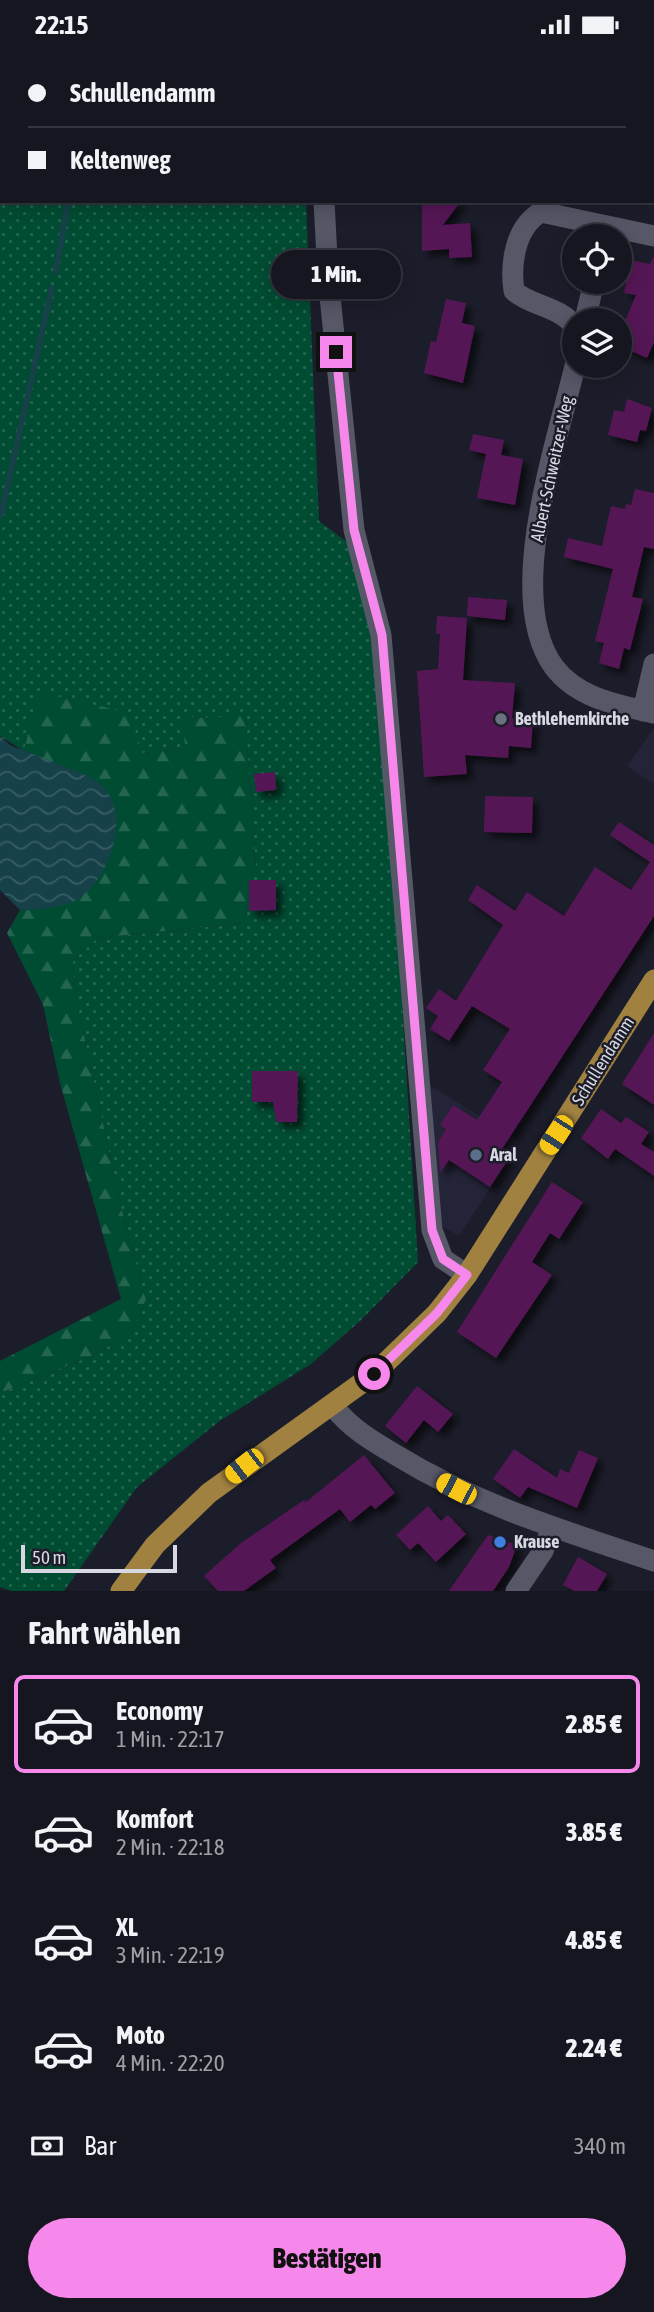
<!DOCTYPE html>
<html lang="de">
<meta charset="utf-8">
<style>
:root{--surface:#151620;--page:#22232d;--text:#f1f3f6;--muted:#9d9fa5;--line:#34353e;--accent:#f788eb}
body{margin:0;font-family:"Asap Condensed",sans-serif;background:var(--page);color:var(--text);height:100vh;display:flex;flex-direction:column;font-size:26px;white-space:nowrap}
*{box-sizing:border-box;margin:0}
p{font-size:23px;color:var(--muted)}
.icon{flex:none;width:38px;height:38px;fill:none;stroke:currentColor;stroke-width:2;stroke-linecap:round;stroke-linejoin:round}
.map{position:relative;height:1542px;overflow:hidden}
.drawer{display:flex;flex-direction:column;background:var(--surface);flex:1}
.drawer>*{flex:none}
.guide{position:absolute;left:0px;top:0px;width:654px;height:154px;box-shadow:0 4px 18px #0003,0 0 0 2px var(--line);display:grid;align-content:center;height:154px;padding:0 28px;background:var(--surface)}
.buttons{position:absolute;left:562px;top:175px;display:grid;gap:14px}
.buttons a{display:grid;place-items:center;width:70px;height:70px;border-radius:50%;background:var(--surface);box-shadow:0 4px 18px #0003,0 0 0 2px var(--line);font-size:35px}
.scale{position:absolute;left:21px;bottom:18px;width:156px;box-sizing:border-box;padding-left:7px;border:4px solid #d7d8e1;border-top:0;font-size:19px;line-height:24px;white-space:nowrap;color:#d7d8e1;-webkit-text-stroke:5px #1c1d2a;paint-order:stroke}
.end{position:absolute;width:32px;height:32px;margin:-16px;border:9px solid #f788eb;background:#111;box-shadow:0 0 0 4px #111}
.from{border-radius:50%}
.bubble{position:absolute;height:49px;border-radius:24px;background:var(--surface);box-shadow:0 4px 18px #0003,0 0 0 2px var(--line);font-size:23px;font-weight:800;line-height:49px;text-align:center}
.car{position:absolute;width:21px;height:42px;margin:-21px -10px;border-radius:9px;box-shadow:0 0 5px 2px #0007;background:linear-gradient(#f5c518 24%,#345 0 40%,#f5c518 0 76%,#345 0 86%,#f5c518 0)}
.guide b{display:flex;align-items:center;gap:24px;height:66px;font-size:26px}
.guide b+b{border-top:2px solid var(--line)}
.guide i{width:18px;height:18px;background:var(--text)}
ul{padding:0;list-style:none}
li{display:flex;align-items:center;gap:21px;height:98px;margin:0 14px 10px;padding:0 14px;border:4px solid transparent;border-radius:10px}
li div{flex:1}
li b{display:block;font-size:26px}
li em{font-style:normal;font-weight:800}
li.active{border-color:var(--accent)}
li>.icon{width:63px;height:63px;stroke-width:1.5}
h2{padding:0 28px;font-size:32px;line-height:84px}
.pay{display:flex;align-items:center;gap:18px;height:77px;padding:0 28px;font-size:26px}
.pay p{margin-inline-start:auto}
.cta{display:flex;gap:14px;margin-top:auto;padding:14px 28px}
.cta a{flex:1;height:80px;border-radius:42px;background:var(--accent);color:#111;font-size:28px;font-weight:800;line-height:80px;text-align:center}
.status{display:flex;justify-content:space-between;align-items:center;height:49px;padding:0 35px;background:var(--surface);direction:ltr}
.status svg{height:19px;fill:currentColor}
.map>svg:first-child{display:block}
</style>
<div class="status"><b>22:15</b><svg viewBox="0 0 49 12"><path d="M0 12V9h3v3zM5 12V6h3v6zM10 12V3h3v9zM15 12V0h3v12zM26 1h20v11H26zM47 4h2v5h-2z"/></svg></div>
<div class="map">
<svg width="654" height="1542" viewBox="0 0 654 1542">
<defs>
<pattern id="grass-dots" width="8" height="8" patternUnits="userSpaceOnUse" patternTransform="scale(1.75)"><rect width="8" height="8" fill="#004c32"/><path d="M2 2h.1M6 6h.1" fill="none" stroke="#24654f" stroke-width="1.8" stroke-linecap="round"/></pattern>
<pattern id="forest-firs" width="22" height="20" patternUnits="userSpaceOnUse" patternTransform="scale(1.75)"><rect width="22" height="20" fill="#004c32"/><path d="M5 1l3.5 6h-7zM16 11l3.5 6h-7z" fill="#24654f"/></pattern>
<pattern id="water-waves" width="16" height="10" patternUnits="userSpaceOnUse" patternTransform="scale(1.75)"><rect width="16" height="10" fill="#174149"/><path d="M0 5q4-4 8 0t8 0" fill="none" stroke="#385c63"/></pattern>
<filter id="shadow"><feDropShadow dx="6" dy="6" stdDeviation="3.5" flood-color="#0009"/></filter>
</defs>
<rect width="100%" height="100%" fill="#1c1d2a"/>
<path fill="#232437" d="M654,679V735L627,717Z
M428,1035L517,1091L515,1101L459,1187L437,1174Z"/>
<path fill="url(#grass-dots)" d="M0,0H300L2,2V152H306L319,472L348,494L374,589L393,807L418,1213L360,1272L311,1315L221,1371L137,1438L64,1542H11L0,1538V1344L91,1307L132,1284L146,1250L122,1162L76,950L73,911L98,889L244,874L256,819L245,666L215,669L184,668L185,700L142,704L39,643L24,702L0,687Z"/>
<path fill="url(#forest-firs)" d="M38,643L130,664L142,704L185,700L183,668L215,669L245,665L256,820L244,874L98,889L73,911L76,950L122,1162L146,1250L132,1284L91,1307L0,1344V1312L121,1250L60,1034L43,956L7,884L20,861L33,860L51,714L24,702Z"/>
<path fill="url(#water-waves)" d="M0,687L10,696C28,704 87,724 99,734C134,763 110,829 78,850C64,859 36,860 20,861L0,841Z"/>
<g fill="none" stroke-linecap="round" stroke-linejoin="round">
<path stroke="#174149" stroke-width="6" d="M81,2V0
M56,222L68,152
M1,466L52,239"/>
</g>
<path fill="#551754" filter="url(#shadow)" d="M422,152H461L443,176L470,174L472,208L449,209V200L422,202Z
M654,206V293L647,309L620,297V284L636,246L624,244L630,211L650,215Z
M446,250L466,254L462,274L475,277L463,334L424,324L431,292L436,293Z
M627,350L652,359L646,382L640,381L637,393L608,386L614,361L624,363Z
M473,385L504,391L501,406L523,410L515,456L477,449L486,405L469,401Z
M635,440L654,444V500L644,498L632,548L643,550L630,601L624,599L619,620L599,614L604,594L595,592L613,520L564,508L568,489L602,497L611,457L625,460L626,455L631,456Z
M468,548L507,551L505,571L467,567Z
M437,567L467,569L463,631L515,634L512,669L533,671L531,699L509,697L508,709L465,706L467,725L424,728L417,622L438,620L440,585H436Z
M275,723L276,741L256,743L254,725Z
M485,747L533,748L532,784L484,783Z
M619,773L654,796V867L500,1103L509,1109L490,1138L449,1111L440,1124L438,1093L446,1080L440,1076L453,1056L477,1071L502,1033L483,1021L510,980L472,957L449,992L430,980L438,967L426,959L439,940L456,952L503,876L468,851L477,836L515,862L527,843L564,867L595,818L631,841L650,813L610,786Z
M249,831H276V861L249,862Z
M654,984V1056L622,1035Z
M252,1022H298L297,1073H276L273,1053H252Z
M601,1060L621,1074L626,1068L649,1083L641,1095L654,1103V1127L615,1100L608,1110L581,1089Z
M552,1133L583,1153L559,1190L550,1184L532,1213L552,1226L496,1309L457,1283Z
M417,1337L453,1365L438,1383L424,1371L406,1394L385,1377Z
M514,1400L557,1429L560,1420L569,1424L579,1401L598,1409L577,1459L528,1438L520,1449L493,1430Z
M364,1406L395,1444L375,1460L371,1456L350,1473L340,1460L270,1511L276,1519L244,1542H218L204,1527L241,1494L304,1451L306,1453Z
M428,1457L441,1472L448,1466L466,1485L436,1513L418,1494L410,1501L396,1486Z
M488,1486L517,1496L509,1518L493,1542H449Z
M578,1508L607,1525L597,1542H574L563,1536Z"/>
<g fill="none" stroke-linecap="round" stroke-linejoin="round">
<path stroke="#565767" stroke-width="21" d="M319,2V0
M640,2V0
M324,152L328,228L354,481L381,586L432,1181L443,1210L467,1226
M585,271L594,233
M574,277C561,258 531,257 514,242C510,215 515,178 541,163L654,187
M575,317C557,394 503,549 554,618C578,650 619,656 654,664
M643,662L654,615
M333,1357C350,1379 372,1392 396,1406C479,1457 562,1481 654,1512
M516,1542L543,1502L552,1478"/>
<path stroke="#a08140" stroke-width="21" d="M121,1542L155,1496L209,1444L374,1325L437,1264L467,1226L654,931"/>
</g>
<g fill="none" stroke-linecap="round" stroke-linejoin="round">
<path stroke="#f788eb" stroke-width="9" d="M336,303L354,481L382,586L432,1181L443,1210L467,1226L437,1264L374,1325"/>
</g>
<circle fill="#6b7280" stroke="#1c1d2a" stroke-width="2.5" cx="501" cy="670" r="7"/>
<circle fill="#5c6f8a" stroke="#1c1d2a" stroke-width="2.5" cx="476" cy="1106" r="7"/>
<circle fill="#3f7fe0" stroke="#1c1d2a" stroke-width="2.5" cx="500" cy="1493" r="7"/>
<g text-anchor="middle" stroke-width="5" stroke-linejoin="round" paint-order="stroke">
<g font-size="18" fill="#d7d8e1" stroke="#1c1d2a">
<text transform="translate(552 420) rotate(-78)" y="6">Albert-Schweitzer-Weg</text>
<text transform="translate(603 1012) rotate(-58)" y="6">Schullendamm</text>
</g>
<g font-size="18" font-weight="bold" fill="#d7d8e1" stroke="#1c1d2a" text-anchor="start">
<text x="515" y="676">Bethlehemkirche</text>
<text x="490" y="1112">Aral</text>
<text x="514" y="1499">Krause</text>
</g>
</g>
</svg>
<div class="buttons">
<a><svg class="icon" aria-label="locate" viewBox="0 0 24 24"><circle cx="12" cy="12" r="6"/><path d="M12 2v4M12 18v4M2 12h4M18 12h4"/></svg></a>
<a><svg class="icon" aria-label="layers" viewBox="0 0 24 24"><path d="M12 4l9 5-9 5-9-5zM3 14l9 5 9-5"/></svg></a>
</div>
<div class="scale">50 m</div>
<i class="end from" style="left:374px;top:1325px"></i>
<i class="end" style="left:336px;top:303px"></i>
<div class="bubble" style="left:271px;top:201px;width:130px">1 Min.</div>
<i class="car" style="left:556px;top:1086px;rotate:213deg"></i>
<i class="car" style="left:244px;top:1417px;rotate:232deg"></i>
<i class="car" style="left:456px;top:1440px;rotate:297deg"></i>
<div class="guide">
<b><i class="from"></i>Schullendamm</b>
<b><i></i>Keltenweg</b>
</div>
</div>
<section class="drawer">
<h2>Fahrt wählen</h2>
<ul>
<li class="active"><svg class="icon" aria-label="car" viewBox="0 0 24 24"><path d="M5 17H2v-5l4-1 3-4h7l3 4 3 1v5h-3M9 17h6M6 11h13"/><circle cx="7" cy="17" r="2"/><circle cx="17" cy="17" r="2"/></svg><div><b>Economy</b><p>1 Min. · 22:17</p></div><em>2.85 €</em></li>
<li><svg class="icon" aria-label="car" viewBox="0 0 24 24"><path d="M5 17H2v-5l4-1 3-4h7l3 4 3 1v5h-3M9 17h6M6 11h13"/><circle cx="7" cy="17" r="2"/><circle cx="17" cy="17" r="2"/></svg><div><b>Komfort</b><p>2 Min. · 22:18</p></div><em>3.85 €</em></li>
<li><svg class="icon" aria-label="car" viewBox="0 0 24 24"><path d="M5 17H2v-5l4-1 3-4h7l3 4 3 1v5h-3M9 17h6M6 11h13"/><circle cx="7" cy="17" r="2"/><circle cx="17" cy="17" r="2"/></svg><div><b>XL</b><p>3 Min. · 22:19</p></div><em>4.85 €</em></li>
<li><svg class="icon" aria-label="car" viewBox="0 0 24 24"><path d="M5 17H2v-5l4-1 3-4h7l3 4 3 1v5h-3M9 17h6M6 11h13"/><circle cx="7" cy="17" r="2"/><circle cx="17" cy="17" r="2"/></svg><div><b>Moto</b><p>4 Min. · 22:20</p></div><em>2.24 €</em></li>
</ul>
<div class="pay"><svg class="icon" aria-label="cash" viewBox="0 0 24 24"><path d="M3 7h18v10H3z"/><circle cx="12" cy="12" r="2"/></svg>Bar<p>340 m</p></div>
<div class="cta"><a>Bestätigen</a></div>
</section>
